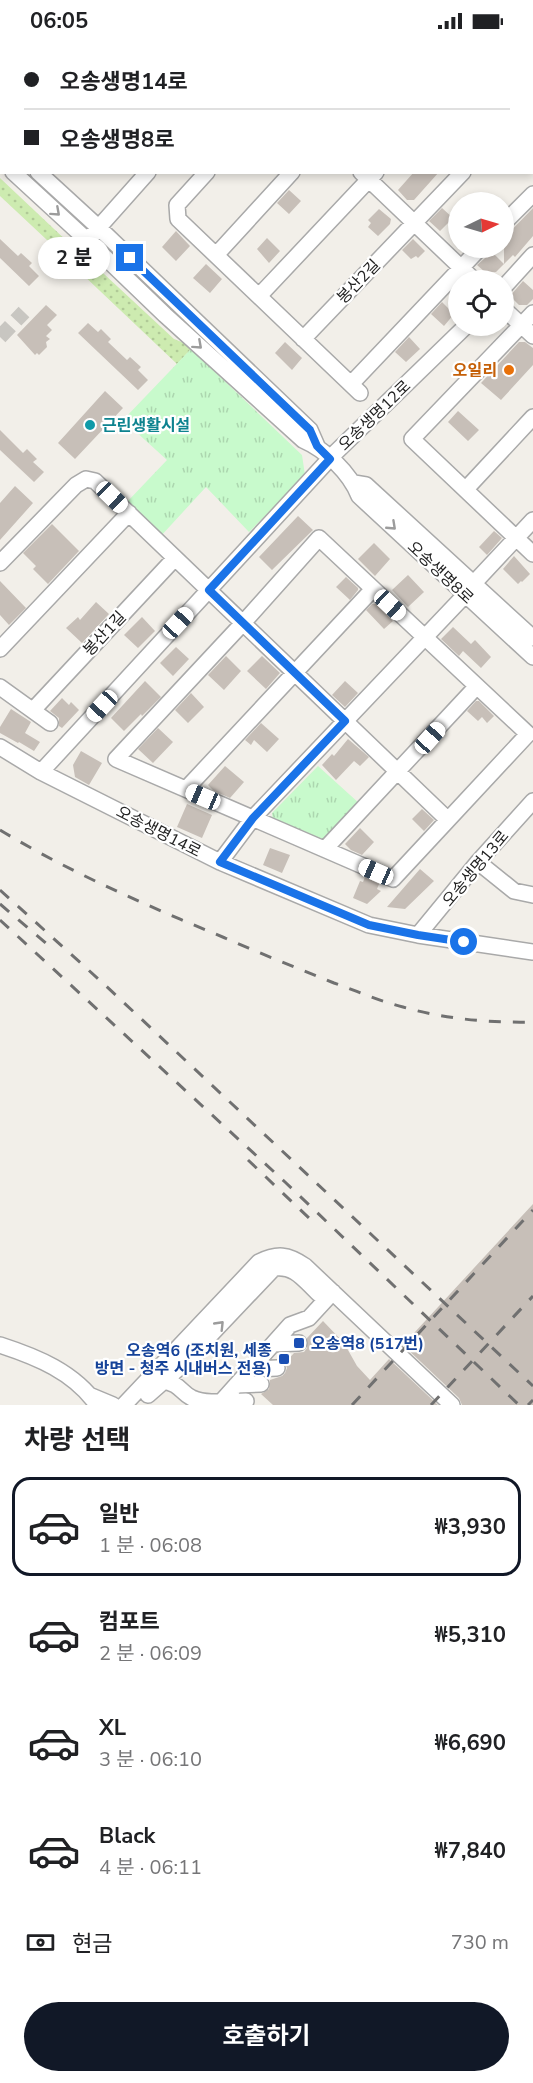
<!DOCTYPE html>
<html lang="ko">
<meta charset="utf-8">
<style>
:root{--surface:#fff;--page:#f6f6f6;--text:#202124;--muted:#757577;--line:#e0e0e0;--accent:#111827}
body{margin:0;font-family:"Nunito Sans","Noto Sans KR",sans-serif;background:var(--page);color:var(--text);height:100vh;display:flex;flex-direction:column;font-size:22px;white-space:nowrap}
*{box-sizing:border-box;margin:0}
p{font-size:20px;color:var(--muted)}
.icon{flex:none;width:33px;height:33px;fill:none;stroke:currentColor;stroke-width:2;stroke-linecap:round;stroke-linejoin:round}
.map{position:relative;height:1363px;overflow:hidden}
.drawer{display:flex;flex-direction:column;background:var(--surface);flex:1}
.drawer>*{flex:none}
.banner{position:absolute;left:0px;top:0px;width:534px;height:132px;box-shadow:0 3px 9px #0003;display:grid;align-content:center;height:132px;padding:0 24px;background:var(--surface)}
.needle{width:39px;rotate:85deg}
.buttons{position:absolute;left:448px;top:150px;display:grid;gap:12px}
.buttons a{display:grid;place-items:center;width:66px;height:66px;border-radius:50%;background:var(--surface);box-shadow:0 3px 9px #0003;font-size:30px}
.end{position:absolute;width:27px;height:27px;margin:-14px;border:8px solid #1a73e8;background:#fff;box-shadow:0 0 0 3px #fff}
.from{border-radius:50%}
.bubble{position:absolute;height:42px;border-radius:21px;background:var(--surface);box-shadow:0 3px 9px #0003;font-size:20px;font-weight:700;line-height:42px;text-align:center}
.car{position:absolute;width:18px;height:36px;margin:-18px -9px;border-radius:8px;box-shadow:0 0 4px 2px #0007;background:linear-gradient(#fff 24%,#345 0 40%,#fff 0 76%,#345 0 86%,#fff 0)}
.banner b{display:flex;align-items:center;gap:21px;height:57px;font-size:22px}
.banner b+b{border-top:2px solid var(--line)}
.banner i{width:15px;height:15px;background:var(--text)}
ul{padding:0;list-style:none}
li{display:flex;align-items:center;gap:18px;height:99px;margin:0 12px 9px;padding:0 12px;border:3px solid transparent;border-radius:18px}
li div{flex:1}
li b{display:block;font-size:22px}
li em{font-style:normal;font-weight:700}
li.on{border-color:var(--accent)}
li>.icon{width:54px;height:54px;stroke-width:1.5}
h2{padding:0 24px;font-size:27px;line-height:72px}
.pay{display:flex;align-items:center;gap:15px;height:66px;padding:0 24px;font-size:22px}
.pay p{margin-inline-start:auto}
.cta{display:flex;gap:12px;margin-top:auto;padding:12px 24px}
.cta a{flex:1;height:69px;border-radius:36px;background:var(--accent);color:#fff;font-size:24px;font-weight:700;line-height:69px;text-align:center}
.status{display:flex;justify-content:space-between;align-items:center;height:42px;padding:0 30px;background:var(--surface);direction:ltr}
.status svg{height:16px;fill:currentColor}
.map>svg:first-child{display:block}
</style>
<div class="status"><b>06:05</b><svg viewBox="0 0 49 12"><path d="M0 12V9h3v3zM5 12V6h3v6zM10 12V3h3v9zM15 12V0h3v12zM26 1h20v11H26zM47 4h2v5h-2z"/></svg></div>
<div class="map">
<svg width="533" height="1363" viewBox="0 0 533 1363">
<defs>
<pattern id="grass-dots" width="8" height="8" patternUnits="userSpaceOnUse" patternTransform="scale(1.5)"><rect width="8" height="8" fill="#cdebb0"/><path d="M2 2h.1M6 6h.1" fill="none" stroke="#b0c997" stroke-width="1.8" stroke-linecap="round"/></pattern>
<pattern id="park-tufts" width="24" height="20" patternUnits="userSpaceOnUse" patternTransform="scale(1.5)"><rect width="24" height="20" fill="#c8facc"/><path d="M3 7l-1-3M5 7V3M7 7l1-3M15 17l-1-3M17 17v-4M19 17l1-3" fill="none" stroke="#acd6af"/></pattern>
</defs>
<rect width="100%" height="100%" fill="#f2efe9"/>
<path fill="url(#grass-dots)" d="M0,136L71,203L63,213L0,154Z
M90,219L174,297L184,301L191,307L177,322L80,230Z"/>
<path fill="url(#park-tufts)" d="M191,307L302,413L305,433L249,490L206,445L160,495L126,461L167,418L123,378Z
M318,724L360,762L325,799L320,800L273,782L272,771Z"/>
<path fill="#c7bfb8" d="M414,130H439L414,158H407L398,148Z
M289,148L301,159L289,172L277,161Z
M442,166L453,176L440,189L429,179Z
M533,166V194L515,215L513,213L504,222V196Z
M379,167L391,177L390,182L378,194L368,185L371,181L368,178Z
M176,189L190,204L176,219L162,205Z
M267,196L280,209L269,221L257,207Z
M0,197L18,214L21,211L32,221L29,224L39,234L29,244L0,216Z
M413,197L425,209L418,216L416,214L411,217L402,208Z
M492,210L504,222L496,230L486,231L477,223Z
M206,222L222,237L210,251L193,236Z
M523,239L533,248V257L527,263H519L510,254Z
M442,260L454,272L444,284L431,272Z
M46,263L57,273L47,283L52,288L46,294L50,297L46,300L47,305L39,313L37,311L35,313L17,293Z
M88,281L98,290L101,287L111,297L108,300L127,318L130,315L141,325L138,328L148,338L138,348L78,291Z
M409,295L420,307L406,320L395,310Z
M285,300L302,316L292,328L275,311Z
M519,300H525L533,306V323L501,358L481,341Z
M105,349L123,366L75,417L58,401Z
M458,369L479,388L468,399L448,380Z
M0,388L23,411L27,407L37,417L33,420L44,430L34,440L0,408Z
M15,444L33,461L0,498V461Z
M298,474L313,488L272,528L259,515Z
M52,482L79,509L48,542L33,527L36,524L23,511Z
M494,489L502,496L487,513L479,505Z
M374,501L390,517L375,534L358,517Z
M514,514L530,532L522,540L521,539L518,542L503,527Z
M408,533L424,550L408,565L392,548Z
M346,535L358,546V548L350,558L336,545Z
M0,539L26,566L9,583L0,573Z
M96,560L109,572L82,601L66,586L78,575L80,578Z
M372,562H376L393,579L384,587L366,568Z
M142,575L155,589L138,606L124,593Z
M453,585L471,602L475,598L491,615L481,626L463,609L459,614L441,597Z
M176,605L189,617L173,634L160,621Z
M226,614L241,629L224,648L208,633Z
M262,614L280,631L266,647L247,629Z
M145,639L161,655L142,674L141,672L124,689L111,676Z
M345,639L358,651L345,665L332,653Z
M191,651L204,665L188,681L175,668Z
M62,656L69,663L71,660L79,668L62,686L59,684V676L50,669Z
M476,659H479L494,674L487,681L482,675L478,679L467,669Z
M11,667L31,680L25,691L40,700L34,709L19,700L18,701L0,691V685Z
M261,681L279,697L267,710L254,698L251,703L245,698Z
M158,686L173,700L153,721L138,707Z
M348,697L369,715L360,724L354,719L336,738L322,723L332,712L334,714Z
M81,709L102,721L89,743L75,735L73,723Z
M225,724L244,740L230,756L214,749L208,743Z
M187,762L212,773L202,796L177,785Z
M422,767L434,778L424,789L412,777Z
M360,786L374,800L362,813L351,808L345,802Z
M270,806L290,813L282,831L263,823Z
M420,827L434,839L405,867L387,865Z
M365,835L379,842L377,847L381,849L367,862L353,856L360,839L363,840Z
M533,1162V1363H462L459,1356L403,1303Z
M323,1279L344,1301L357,1324L370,1338L389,1317L438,1363H273L261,1352L269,1347L270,1338L282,1334L285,1331L287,1326L285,1321L294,1311L304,1310L307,1306V1296Z"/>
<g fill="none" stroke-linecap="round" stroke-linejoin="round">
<path stroke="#c8c6c1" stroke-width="15" stroke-dasharray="15 8" stroke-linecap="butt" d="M0,295L24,270"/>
<g stroke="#a9a9a9" stroke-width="18">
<path id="minor" d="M223,0L225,2
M476,0L478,2
M31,2L32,0
M268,2L269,0
M327,2L328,0
M411,2L413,0
M0,32L2,31
M532,60H533
M0,96L2,97
M0,119L2,121
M13,130L88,199L165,273L303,398C326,408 350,431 359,454L533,615
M38,130L98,185L310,388L317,404
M207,130L177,163L178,177L360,351
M361,130L474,238
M504,181L533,152
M92,193L148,130
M216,213L292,130
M504,245L533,213
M259,254L376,130
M504,267L533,294
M533,271L412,397L533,512
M303,297L463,130
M351,342L480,206
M354,441L366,443L533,596
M466,447L533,375
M319,496L528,692L393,837L116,717L243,581Z
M0,521L76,443L86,437L95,439L447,777
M474,541L533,478
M0,607L129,471
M0,645L50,681
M34,667L175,516
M0,705L41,730L220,820L369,883L418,893L533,910
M41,730L335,411L466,284
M186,747L373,547
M325,807L477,644
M220,820L253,776L465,553
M478,820L514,849L533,853
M418,893L478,820L533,759
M273,1302L299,1301
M0,1303C37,1315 74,1330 97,1363
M251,1327L277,1326
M163,1339C181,1342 180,1350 192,1356C207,1363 230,1359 246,1359
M236,1343L261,1342
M89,1353L113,1363
M148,1353L181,1324L274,1226C295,1223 304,1238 319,1252
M221,1360L290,1283L309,1276L333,1250
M124,1363L259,1220C277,1211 288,1212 305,1224L452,1363"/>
</g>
<use href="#minor" stroke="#fff" stroke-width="15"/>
<path stroke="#707070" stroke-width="3" stroke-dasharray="12 12" stroke-linecap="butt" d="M0,788C71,831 148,864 225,896C261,912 298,926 334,941C357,949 379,959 403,965C445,977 489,981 533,980
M0,848L105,943L533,1344
M0,862L48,903
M0,878L285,1140L519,1363
M248,1118L309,1176
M352,1363L533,1168
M431,1363L533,1254
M528,1363L533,1358"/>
</g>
<defs><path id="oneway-chevron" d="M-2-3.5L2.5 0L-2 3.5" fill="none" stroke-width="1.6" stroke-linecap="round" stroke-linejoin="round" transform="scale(1.5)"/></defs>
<g stroke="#9c9c9c">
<use href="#oneway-chevron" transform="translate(56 170) rotate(42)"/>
<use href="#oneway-chevron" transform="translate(198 303) rotate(42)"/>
<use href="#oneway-chevron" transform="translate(392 484) rotate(43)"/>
<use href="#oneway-chevron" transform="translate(220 1283) rotate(-46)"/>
</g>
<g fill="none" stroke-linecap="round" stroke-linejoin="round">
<path stroke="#1a73e8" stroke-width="8" d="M130,216L310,388L317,404L330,417L209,548L345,679L253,776L220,820L369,883L418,893L464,900"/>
</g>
<circle fill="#e8710a" stroke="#fff" stroke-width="2" cx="509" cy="328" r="6"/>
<circle fill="#0f9aa8" stroke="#fff" stroke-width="2" cx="90" cy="383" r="6"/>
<g fill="#1a4fb4" stroke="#fff" stroke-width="2">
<rect x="293" y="1295" width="12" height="12" rx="3"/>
<rect x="278" y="1311" width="12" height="12" rx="3"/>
</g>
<g text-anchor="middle" stroke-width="4.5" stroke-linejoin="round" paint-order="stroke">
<g font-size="16" fill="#222" stroke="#fff">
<text transform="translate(358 239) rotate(-46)" y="6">봉산2길</text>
<text transform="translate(374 373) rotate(-44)" y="6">오송생명12로</text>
<text transform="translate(441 530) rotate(43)" y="6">오송생명8로</text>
<text transform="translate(104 591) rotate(-47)" y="6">봉산1길</text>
<text transform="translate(159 789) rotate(27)" y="6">오송생명14로</text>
<text transform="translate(475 826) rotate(-50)" y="6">오송생명13로</text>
</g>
<g font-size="16" font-weight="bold" fill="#c56008" stroke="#fff" text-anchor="end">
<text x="497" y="334">오일리</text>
</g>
<g font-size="16" font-weight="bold" fill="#0d838f" stroke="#fff" text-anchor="start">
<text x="102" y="389">근린생활시설</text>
</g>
<g font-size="16" font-weight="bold" fill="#164399" stroke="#fff" text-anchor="start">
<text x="311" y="1307">오송역8 (517번)</text>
<text x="272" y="1314" text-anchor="end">오송역6 (조치원, 세종<tspan x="272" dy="18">방면 - 청주 시내버스 전용)</tspan></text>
</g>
</g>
</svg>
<div class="buttons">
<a><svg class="needle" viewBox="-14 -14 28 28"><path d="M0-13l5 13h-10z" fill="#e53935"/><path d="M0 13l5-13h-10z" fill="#757577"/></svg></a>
<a><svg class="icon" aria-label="locate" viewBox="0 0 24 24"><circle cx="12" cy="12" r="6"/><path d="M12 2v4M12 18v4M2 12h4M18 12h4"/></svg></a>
</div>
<i class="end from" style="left:464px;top:900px"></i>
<i class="end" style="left:130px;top:216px"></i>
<div class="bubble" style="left:38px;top:195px;width:72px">2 분</div>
<i class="car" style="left:112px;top:455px;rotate:134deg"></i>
<i class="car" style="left:390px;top:563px;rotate:133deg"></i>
<i class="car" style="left:178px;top:581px;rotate:43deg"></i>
<i class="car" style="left:102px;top:664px;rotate:223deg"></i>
<i class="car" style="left:430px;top:696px;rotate:42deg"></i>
<i class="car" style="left:203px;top:755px;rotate:293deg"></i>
<i class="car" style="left:376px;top:830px;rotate:294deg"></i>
<div class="banner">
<b><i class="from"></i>오송생명14로</b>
<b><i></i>오송생명8로</b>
</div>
</div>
<section class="drawer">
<h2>차량 선택</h2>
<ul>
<li class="on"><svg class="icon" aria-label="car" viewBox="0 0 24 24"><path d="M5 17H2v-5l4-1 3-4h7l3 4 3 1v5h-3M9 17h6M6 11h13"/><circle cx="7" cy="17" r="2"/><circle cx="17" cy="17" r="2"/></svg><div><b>일반</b><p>1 분 · 06:08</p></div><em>₩3,930</em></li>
<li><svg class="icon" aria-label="car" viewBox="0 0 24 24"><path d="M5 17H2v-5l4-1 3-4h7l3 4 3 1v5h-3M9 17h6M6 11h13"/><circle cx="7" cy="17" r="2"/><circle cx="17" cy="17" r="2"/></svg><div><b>컴포트</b><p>2 분 · 06:09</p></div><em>₩5,310</em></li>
<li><svg class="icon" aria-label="car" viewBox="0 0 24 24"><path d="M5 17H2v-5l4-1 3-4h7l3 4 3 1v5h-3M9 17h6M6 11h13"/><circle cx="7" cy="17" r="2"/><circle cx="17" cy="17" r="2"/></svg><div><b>XL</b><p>3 분 · 06:10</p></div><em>₩6,690</em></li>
<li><svg class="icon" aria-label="car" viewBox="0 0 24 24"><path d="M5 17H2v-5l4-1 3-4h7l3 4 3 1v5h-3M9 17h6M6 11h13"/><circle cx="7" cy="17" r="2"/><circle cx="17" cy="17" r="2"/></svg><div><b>Black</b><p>4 분 · 06:11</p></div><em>₩7,840</em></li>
</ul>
<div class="pay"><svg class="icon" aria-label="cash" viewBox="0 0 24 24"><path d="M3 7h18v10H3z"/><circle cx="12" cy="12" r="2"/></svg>현금<p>730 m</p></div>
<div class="cta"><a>호출하기</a></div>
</section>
